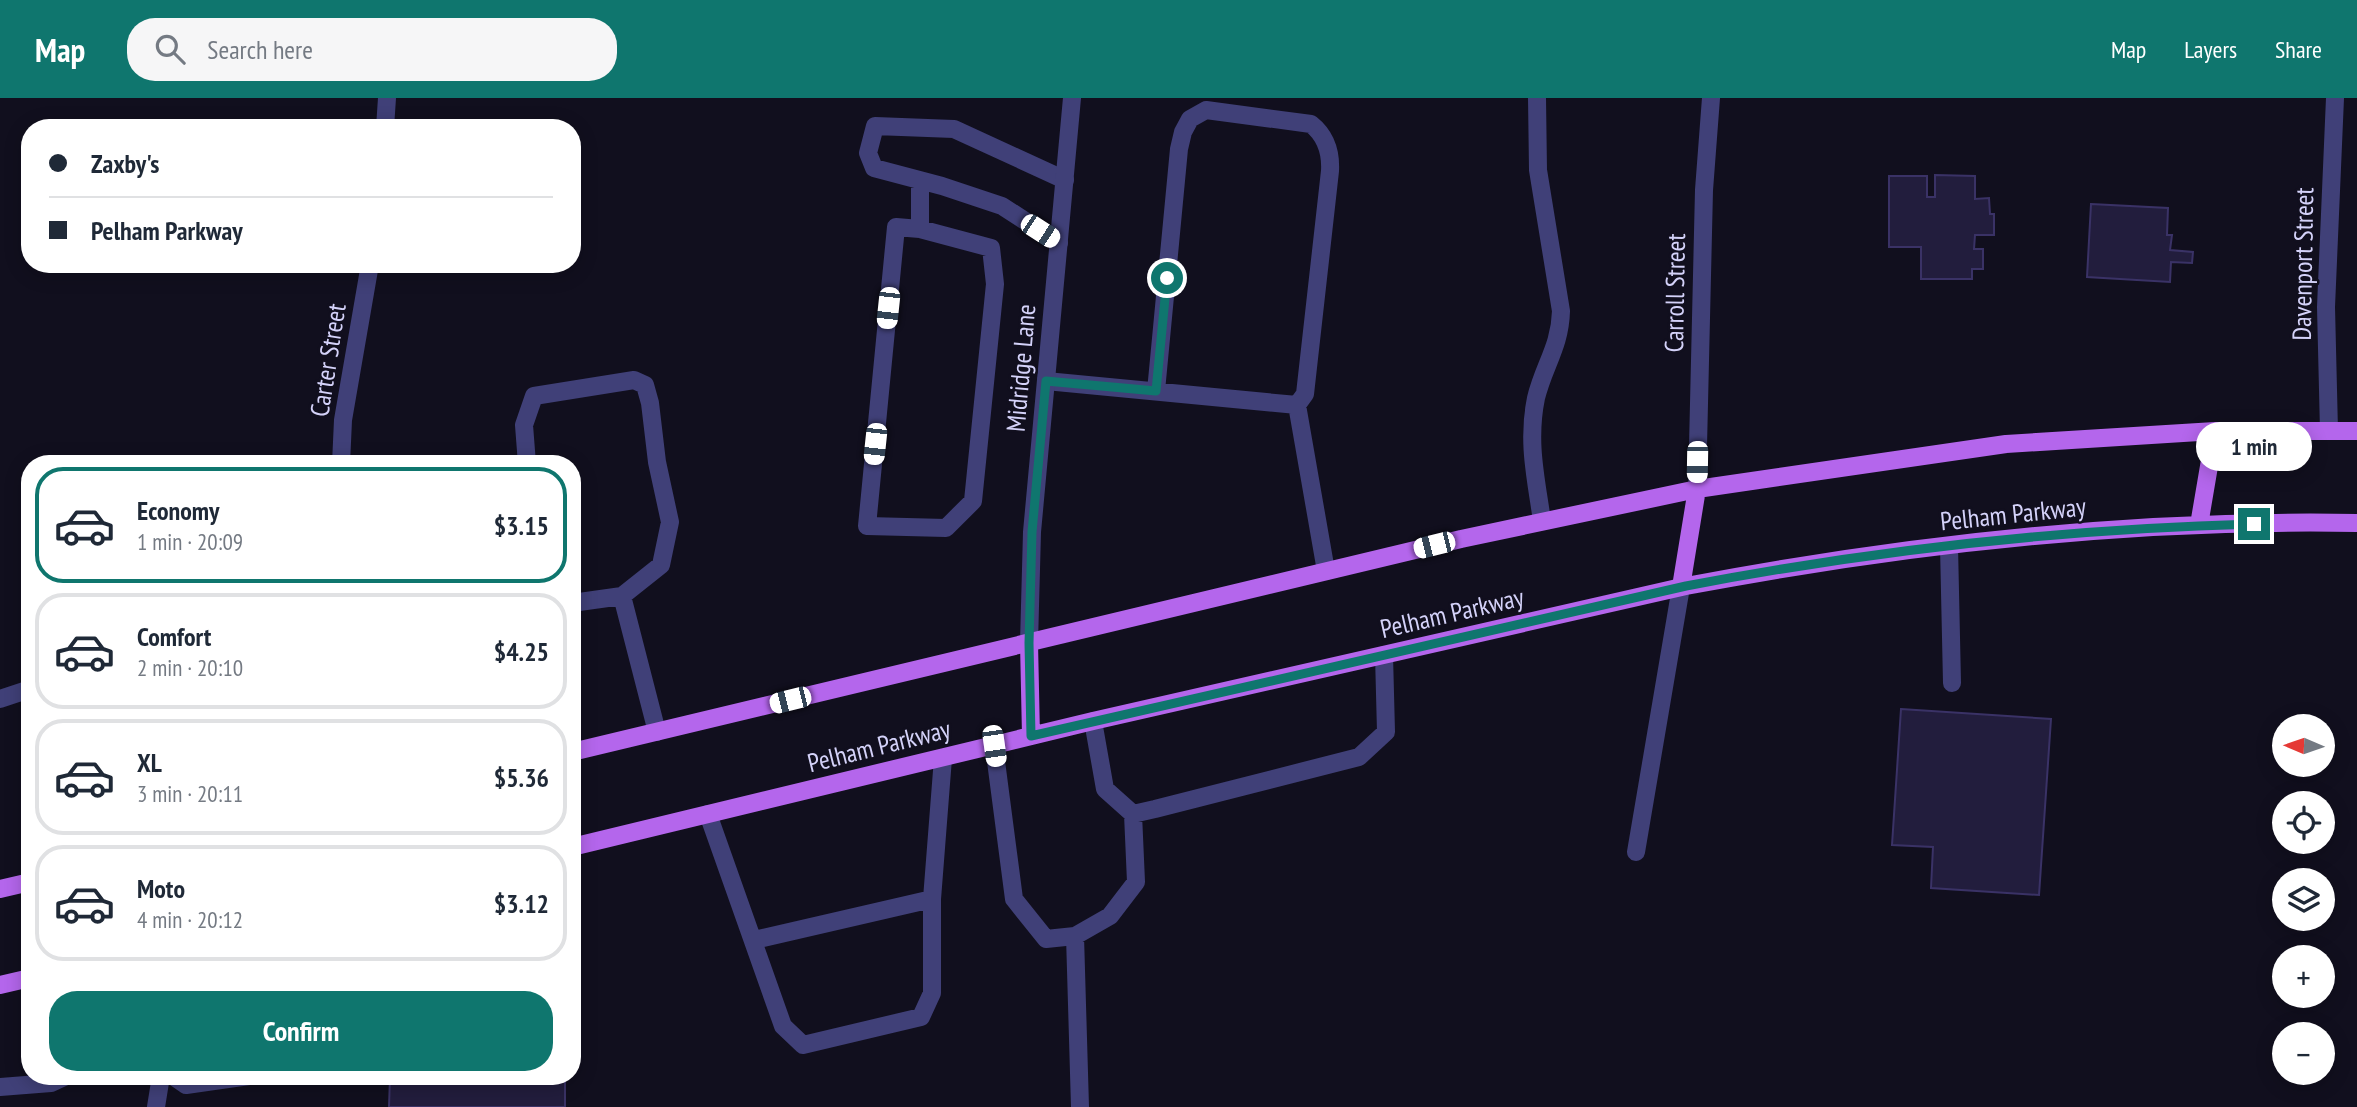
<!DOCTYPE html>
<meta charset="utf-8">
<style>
:root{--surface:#fff;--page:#f6f6f7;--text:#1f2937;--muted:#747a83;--line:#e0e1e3;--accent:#0f766e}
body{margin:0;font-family:"PT Sans Narrow",sans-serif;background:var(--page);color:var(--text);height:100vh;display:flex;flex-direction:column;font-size:26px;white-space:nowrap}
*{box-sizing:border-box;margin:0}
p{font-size:23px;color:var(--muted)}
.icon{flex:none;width:38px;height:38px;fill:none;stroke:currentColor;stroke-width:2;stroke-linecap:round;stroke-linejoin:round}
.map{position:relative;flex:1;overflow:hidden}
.details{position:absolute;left:21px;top:357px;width:560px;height:630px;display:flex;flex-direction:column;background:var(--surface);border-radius:28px;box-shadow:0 4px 18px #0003}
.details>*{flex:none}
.banner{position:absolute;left:21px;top:21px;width:560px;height:154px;border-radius:28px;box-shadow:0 4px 18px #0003;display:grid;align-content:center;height:154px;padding:0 28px;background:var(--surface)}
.needle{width:46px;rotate:272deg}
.fabs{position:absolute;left:2272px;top:616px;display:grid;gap:14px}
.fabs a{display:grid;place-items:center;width:63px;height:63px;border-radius:50%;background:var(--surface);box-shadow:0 4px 18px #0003;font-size:35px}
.end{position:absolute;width:32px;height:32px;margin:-16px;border:9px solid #0f766e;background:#fff;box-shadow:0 0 0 4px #fff}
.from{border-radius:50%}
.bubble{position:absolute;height:49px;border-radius:24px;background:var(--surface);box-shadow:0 4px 18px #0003;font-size:23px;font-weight:800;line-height:49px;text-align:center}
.car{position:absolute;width:21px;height:42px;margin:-21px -10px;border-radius:9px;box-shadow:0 0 5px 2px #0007;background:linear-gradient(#fff 24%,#345 0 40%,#fff 0 76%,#345 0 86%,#fff 0)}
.banner b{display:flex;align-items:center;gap:24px;height:66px;font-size:26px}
.banner b+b{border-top:2px solid var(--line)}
.banner i{width:18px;height:18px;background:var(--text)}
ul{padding:12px 0 0;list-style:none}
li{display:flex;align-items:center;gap:21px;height:116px;margin:0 14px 10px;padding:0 14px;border:4px solid var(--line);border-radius:28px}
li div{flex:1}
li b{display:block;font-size:26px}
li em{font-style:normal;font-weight:800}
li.on{border-color:var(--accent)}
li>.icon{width:63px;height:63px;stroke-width:1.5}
.primary-button{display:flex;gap:14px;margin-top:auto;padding:14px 28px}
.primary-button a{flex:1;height:80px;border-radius:28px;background:var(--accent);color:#fff;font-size:28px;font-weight:800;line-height:80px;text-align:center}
header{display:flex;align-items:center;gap:42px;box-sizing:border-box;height:98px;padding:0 35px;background:var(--accent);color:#fff}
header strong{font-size:33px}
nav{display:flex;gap:38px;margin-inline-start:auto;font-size:24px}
.search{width:490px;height:63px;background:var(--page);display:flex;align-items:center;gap:18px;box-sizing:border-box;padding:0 24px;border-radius:28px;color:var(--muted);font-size:26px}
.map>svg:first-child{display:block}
</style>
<header>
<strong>Map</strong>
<div class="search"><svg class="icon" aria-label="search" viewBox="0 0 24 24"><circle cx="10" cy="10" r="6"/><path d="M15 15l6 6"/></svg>Search here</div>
<nav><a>Map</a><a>Layers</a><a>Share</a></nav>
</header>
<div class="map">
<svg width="2357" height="1009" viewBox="0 0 2357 1009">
<rect width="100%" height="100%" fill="#110f1e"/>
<path fill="#221d3d" stroke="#3a3266" stroke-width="2" d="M1935,77L1975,78V101L1989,100L1990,116H1994V137H1975L1974,151H1983V171H1972V181H1921V149H1889V78H1927V99H1935Z
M2091,106L2168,110L2167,137H2172L2170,152L2193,154L2192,165L2171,164L2170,184L2087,179Z
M1901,611L2051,621L2039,797L1931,790L1933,749L1892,747Z
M390,979L565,983V1009H389Z"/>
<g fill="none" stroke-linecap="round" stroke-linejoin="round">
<path stroke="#404078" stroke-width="18" d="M1537,0L1538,72L1561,213C1560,249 1544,267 1536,300C1527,344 1536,380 1542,423
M920,131L896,129L867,428L946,430L973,403L995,186L991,150L920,131V82
M1059,145L1002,108L942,88L874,70L868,55L875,28L954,31L1065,82
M1046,283L1297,307
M1156,293L1179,51L1183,34L1190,21L1206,12L1311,26C1326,38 1331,55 1330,73L1305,296L1297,307L1326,473
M527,366L524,327L534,298L634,282L645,287L650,305L657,364L670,424L661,467L622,498L657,634
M1949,448L1952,585
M572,505L622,498
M0,601L30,591
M1093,623L1105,691L1133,716L1155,711L1359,659L1386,634L1384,557
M994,648L1014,801L1046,841L1075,838L1110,818L1136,784L1133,716
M708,716L783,928L803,947L921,919L932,895V801L943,660
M1636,754L1681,489
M1075,838L1080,1009
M754,842L932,801
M173,978L186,987L249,978
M0,989L51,985L66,978
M156,1009L161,978"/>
<path stroke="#404078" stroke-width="18" d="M385,30L387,0
M2329,333L2326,209L2335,0
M341,366L343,322L370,166
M1697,391L1704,92L1711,0
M1029,545L1032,434L1072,0"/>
<path stroke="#b466ec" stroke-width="18" d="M2199,427L2215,333
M1681,489L1697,391
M1029,545L1031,638
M572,654L1461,441L1697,391L2006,346L2215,333H2357
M572,749L1093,623L1686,488C1907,446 2133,421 2357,425
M0,791L30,784
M0,887L30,880"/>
</g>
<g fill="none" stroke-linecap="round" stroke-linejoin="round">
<path stroke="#0f766e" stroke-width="9" d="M1167,180L1156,293L1046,283L1032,434L1029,545L1031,638L1686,488C1874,452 2063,431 2254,426"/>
</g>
<g text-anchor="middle" stroke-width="5" stroke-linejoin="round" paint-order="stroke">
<g font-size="26" fill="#d4d2f9" stroke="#110f1e">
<text transform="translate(2303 166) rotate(-89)" y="9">Davenport Street</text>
<text transform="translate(1675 195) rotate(-89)" y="9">Carroll Street</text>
<text transform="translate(328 262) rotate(-81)" y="9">Carter Street</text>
<text transform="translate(1021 270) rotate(-85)" y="9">Midridge Lane</text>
<text transform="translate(2013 416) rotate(-6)" y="9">Pelham Parkway</text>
<text transform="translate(1452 515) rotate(-13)" y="9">Pelham Parkway</text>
<text transform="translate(879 648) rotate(-14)" y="9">Pelham Parkway</text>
</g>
</g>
</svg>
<div class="fabs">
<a><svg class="needle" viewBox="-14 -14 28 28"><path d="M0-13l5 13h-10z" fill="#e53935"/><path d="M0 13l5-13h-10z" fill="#747a83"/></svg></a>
<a><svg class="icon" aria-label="locate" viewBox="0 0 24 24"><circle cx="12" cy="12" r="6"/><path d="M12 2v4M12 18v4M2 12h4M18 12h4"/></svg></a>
<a><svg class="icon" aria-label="layers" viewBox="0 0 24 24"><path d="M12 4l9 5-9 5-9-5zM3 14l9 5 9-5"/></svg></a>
<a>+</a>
<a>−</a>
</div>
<i class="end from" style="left:1167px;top:180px"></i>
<i class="end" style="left:2254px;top:426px"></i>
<div class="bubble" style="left:2196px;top:324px;width:116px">1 min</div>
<i class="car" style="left:1040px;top:133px;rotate:123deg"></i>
<i class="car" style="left:888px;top:210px;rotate:186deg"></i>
<i class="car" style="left:875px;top:346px;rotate:186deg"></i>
<i class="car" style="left:1697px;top:364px;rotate:181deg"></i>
<i class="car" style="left:1434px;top:447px;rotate:256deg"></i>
<i class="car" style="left:790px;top:602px;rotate:256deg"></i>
<i class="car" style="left:994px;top:648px;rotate:172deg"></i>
<div class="banner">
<b><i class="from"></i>Zaxby's</b>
<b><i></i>Pelham Parkway</b>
</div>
<section class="details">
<ul>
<li class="on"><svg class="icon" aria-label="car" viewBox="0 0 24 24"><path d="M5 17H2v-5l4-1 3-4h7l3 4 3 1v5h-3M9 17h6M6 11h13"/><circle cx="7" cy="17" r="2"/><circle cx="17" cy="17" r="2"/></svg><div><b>Economy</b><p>1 min · 20:09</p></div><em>$3.15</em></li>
<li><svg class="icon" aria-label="car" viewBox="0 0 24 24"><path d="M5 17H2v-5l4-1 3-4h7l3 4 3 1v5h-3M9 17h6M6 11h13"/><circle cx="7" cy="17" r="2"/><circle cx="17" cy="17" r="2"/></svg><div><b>Comfort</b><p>2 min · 20:10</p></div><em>$4.25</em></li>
<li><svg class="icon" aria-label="car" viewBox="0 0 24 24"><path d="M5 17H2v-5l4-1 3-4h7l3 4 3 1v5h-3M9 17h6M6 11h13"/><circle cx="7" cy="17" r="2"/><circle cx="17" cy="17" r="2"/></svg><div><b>XL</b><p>3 min · 20:11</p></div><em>$5.36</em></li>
<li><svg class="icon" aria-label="car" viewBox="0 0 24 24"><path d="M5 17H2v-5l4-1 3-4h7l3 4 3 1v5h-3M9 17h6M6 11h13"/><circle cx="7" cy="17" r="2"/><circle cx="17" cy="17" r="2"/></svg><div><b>Moto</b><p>4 min · 20:12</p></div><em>$3.12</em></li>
</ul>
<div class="primary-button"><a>Confirm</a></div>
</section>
</div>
